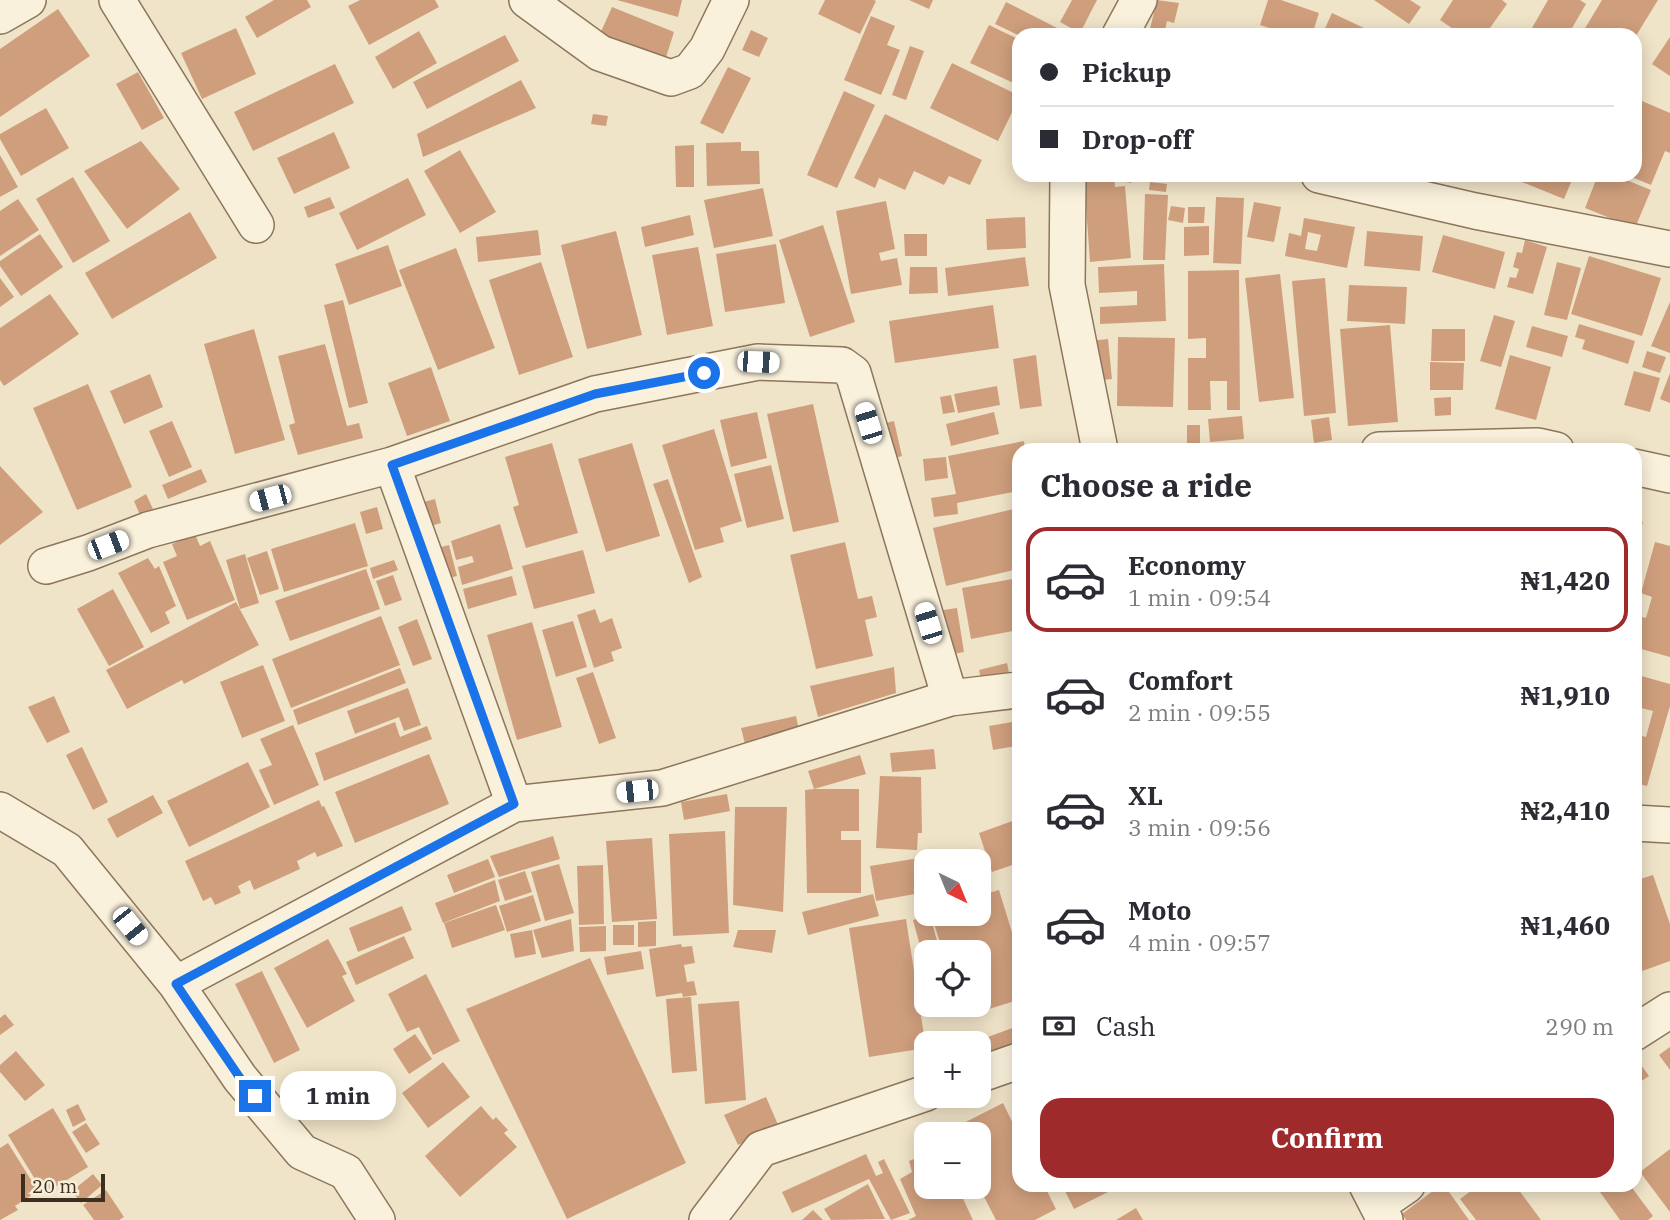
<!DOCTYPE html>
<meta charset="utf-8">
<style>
:root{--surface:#fff;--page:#f7f7f7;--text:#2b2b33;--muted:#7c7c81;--line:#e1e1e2;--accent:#9e2a2b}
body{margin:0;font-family:"IBM Plex Serif",serif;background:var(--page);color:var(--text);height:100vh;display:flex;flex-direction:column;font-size:26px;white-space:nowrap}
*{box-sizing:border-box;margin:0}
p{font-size:23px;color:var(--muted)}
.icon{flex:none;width:38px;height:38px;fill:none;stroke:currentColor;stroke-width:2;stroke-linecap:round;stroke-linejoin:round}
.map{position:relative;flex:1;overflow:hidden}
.sheet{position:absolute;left:1012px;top:443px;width:630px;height:749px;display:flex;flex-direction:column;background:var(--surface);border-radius:21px;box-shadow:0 4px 18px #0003}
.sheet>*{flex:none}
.banner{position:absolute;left:1012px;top:28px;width:630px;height:154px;border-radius:21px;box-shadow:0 4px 18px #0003;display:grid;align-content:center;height:154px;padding:0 28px;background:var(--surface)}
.needle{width:46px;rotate:137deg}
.controls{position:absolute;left:914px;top:849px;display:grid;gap:14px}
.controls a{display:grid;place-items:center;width:77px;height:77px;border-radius:14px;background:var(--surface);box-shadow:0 4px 18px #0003;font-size:35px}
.scale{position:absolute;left:21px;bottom:18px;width:84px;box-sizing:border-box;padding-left:7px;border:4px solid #3d2e20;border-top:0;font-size:19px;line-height:24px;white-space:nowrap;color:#3d2e20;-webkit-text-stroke:5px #f7eed8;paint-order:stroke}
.end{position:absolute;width:32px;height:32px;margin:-16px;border:9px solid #1a73e8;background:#fff;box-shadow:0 0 0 4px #fff}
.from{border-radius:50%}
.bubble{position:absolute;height:49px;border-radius:21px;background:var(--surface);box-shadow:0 4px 18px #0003;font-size:23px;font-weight:700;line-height:49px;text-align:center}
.car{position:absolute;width:21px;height:42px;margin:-21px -10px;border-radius:9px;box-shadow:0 0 5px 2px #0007;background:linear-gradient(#fff 24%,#345 0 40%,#fff 0 76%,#345 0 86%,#fff 0)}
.banner b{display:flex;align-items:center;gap:24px;height:66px;font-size:26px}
.banner b+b{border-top:2px solid var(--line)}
.banner i{width:18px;height:18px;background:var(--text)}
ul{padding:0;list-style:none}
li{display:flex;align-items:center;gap:21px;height:105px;margin:0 14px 10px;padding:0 14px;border:4px solid transparent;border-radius:21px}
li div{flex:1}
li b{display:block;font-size:26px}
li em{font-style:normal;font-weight:700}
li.active{border-color:var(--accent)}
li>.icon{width:63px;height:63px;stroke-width:1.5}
h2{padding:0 28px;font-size:32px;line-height:84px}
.pay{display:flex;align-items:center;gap:18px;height:77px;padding:0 28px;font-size:26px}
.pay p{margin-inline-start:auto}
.action{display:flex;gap:14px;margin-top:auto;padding:14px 28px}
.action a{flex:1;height:80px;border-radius:21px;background:var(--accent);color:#fff;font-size:28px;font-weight:700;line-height:80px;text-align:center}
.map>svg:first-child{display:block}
</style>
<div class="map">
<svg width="1670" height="1220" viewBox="0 0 1670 1220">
<rect width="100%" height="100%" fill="#f0e4c8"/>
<path fill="#cf9f7d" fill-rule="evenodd" d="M274,0H307L311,7L257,38L245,17Z
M360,0H435L439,7L369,45L348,6Z
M617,0H682L678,17Z
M825,0H874L876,1L860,34L818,14Z
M909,0H933L929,9Z
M1072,0H1097L1080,33L1060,22Z
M1157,0L1179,3L1174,23L1167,21L1164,35L1149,33Z
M1268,0H1281L1319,13L1312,35H1292L1260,25Z
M1374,0H1410L1421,7L1409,24Z
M1453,0H1502L1507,4L1485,35H1462L1440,20Z
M1548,0H1580L1586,4L1568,35H1528Z
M1602,0H1658L1634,39V35H1581Z
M1006,2L1061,30L1058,35H1018L995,24Z
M612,7L674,32L662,70L640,50L600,34Z
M58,9L90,56L0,117V49Z
M1332,13L1379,35H1322Z
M871,16L895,26L887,45L900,50L881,95L844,80Z
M989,25L1018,39V85L970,63Z
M236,28L256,74L202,99L181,53Z
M751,30L768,38L759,57L742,50Z
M419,31L437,63L393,89L375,57Z
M505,35L519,61L427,109L413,82Z
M1670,37V76L1652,64Z
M910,46L924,51L906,100L892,95Z
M952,63L1018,95V100L998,141L930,108Z
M335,64L354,103L253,151L234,112Z
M728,67L751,78L723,134L700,123Z
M138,72L164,118L142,130L116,84Z
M521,80L536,108L423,157L417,134Z
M844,91L875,105L837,188L807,175Z
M1635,98L1670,113V153L1665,151L1651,185L1627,175H1634Z
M46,108L69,148L21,176L0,139V134Z
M593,114L608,116L606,126L591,124Z
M885,114L982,160L970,185L949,176L944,185L914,171L905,190L879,178L875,188L854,178Z
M334,132L350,168L294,194L277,158Z
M141,141L180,189L127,229L84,171Z
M741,142V151H759L760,184L707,186L706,143Z
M694,145V187H676L675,146Z
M460,150L496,212L460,233L424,171Z
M0,155L18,187L0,197Z
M1114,175L1115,187L1125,186L1131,258L1090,262L1084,177Z
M1122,175H1132L1131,183L1121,181Z
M1514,175H1574L1564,199L1512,178Z
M1598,175H1614L1651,190L1635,228L1585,208Z
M73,177L110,241L73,263L36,199Z
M408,178L426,215L357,250L339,213Z
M1150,182L1167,184L1166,192L1149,190Z
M763,188L773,236L714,248L704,200Z
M1145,194L1168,195L1165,260H1143Z
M330,197L335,208L308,218L304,207Z
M1216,197L1244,198L1241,264L1213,263Z
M18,199L39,230L0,256V211Z
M886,201L895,249L879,253L881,261L897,258L902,285L851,294L836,211Z
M1254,202L1281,207L1274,242L1247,237Z
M1171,206L1185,208L1183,223L1168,220Z
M1188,207H1205L1204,223H1188Z
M190,212L217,258L112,319L85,273Z
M690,215L694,235L645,247L641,227Z
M1025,217L1026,248L987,250L986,219Z
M1304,218L1355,227L1347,268L1285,256L1289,233L1301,236ZM1308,232L1321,235L1317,251L1305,249Z
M823,225L855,322L810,337L779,240Z
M1209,226V255L1184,256V227Z
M538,230L541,255L478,262L476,237Z
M616,231L642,335L587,349L561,245Z
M1367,231L1423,236L1420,271L1364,266Z
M40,234L63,267L21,296L0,266V261Z
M904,234H927V256H905Z
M1443,235L1505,252L1495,289L1432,272Z
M1525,240L1547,247L1533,294L1507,287L1510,277L1516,278L1519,269L1513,267L1517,252L1522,253Z
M776,244L785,303L725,312L716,254Z
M388,245L402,286L349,305L335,264Z
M698,247L713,326L667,335L652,255Z
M456,248L495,348L438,370L399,270Z
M1589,256L1661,278L1642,336L1571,314Z
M1025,257L1029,286L948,296L945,268Z
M541,262L573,357L519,375L489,280Z
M1557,262L1581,268L1567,320L1544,315Z
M1164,264L1166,321L1100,324V307L1137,305V291L1099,293L1098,267Z
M910,267H937L938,293L909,294Z
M1239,270L1240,410H1227V381H1210L1211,410H1188V358H1206V338L1188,339V271Z
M1280,274L1294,398L1259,402L1245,278Z
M0,278L14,297L0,307Z
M1325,278L1336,413L1304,416L1292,281Z
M1349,285L1407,287L1405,324L1347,321Z
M50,294L79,334L4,386L0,380V328Z
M343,300L368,403L349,408L324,305Z
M1670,302V353L1651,346Z
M993,305L999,348L895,363L889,321Z
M1494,315L1515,321L1501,367L1480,361Z
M1579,324L1635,341L1628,364L1582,349L1585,340L1575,337Z
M1390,325L1398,422L1348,426L1340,329Z
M1532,326L1568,336L1562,357L1526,347Z
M254,329L285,440L235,454L204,344Z
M1432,329H1465V361H1431Z
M1118,337L1175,338L1173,407L1117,406Z
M1108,339L1112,379L1093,381L1089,341Z
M325,344L347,426L359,423L363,438L298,455L289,425L295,423L278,356Z
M1647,351L1666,357L1660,373L1642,367Z
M1036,355L1042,406L1020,409L1013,359Z
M1510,355L1551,367L1536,420L1495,409Z
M1430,362L1464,363L1463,390H1430Z
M431,367L450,421L407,436L388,383Z
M1634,371L1660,378L1650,412L1624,405Z
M1670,373V403L1660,399Z
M150,374L163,407L124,424L110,391Z
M88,384L132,487L77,510L33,408Z
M997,386L1000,405L958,413L954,394Z
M951,395L955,412L943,414L940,397Z
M1451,397V415L1435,416L1434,398Z
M813,404L839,522L793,532L767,414Z
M757,412L767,458L731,467L720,420Z
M994,412L999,434L951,446L946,424Z
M1242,416L1244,439L1210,442L1208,419Z
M1329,417L1332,440L1314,443L1311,420Z
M172,421L192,467L169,477L149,431Z
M894,421L902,456L889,460L881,424Z
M1187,425H1200V446H1187Z
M714,429L742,521L720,528L724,542L695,550L662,445Z
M1024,441L1025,450H1018V491L957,503L958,514L934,517L931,498L956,494L948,456Z
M552,443L578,533L526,548L513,507L519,505L505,457Z
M632,443L660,536L606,552L578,459Z
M946,457L948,478L925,481L923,459Z
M771,465L784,519L747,528L734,474Z
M0,466L43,512L0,545Z
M201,469L207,482L168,499L162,485Z
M668,479L702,577L689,583L653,484Z
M146,494L153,509L140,515L134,501Z
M435,499L441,523L427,527L420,503Z
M377,507L383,529L366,534L360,512Z
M1018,508V569L946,586L933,528Z
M1634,519L1643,522L1635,548H1634Z
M355,523L368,566L284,592L271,549Z
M500,524L513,569L462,585L458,567L474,562L472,556L456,560L451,541Z
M195,534L200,546L210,541L235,600L187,620L163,562L177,556L172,544Z
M845,542L858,599L872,596L877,617L865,620L873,656L816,669L790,555Z
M1655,542L1670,546V657L1634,647V615L1646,618L1652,597L1641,593Z
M449,545L457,576L440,580L433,549Z
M583,550L595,593L534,609L522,566Z
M267,551L279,589L260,595L247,558Z
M245,554L259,603L240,609L226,560Z
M148,558L155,569L159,566L176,606L165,612L170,623L151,633L118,573Z
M394,560L398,570L373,579L370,568Z
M366,569L380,609L290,641L275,601Z
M393,575L402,600L385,606L376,581Z
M512,576L517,595L468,609L463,589Z
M1018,578V630L971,639L962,588Z
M113,589L144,647L109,666L77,609Z
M236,602L259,645L184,684L182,680L127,709L106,670Z
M957,608L964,652L938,657L930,612Z
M595,609L600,623L612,618L622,648L611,652L614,661L594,668L577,615Z
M381,616L400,665L291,708L272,659Z
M417,619L432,659L413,666L398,627Z
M573,621L587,667L556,677L542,630Z
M532,622L562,727L517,740L487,635Z
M1007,663L1011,682L983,689L979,670Z
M263,665L285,721L242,738L220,682Z
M894,667L896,693L818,717L810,686Z
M400,668L406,683L298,725L293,710Z
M593,672L616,738L599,744L576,678Z
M1634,674L1670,684V706L1647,786L1634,783V734L1646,737L1653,711L1637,707L1634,714Z
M408,688L421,725L404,731L399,717L355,734L347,711Z
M54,696L70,732L47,743L28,707Z
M796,716L801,740L747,752L741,728Z
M395,722L400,737L427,726L432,739L324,781L315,753Z
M1012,722L1016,746L993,750L989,726Z
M293,725L319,785L274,805L259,770L272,765L260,739Z
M82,747L108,802L93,810L66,755Z
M934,749L936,769L892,772L890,753Z
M429,754L449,804L355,843L335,792Z
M860,755L866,774L814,789H859V831H841V840H861V893H807L805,790L814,789L808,771Z
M248,762L270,807L189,847L167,801Z
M880,776L921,777L922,833H918L917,850L876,848Z
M727,794L730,811L684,820L681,802Z
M153,795L163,813L117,838L107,819Z
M319,800L322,807L324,806L343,846L317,857L315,852L297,861L300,869L254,890L250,880L238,886L241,893L215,905L211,897L203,901L185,861Z
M735,807H787L783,912L733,905Z
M1018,819V863L992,872L979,833Z
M725,831L729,933L673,936L669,834Z
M553,836L560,859L499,877L490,856Z
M652,838L657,919L612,922L606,841Z
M950,853L951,861H926V892L876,901L870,866Z
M488,859L495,877L454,893L447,875Z
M559,864L574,913L545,921L531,872Z
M603,865L604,924L579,925L577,866Z
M525,871L532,892L505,901L498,880Z
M1653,875L1670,924V961L1634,974V881Z
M495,880L500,901L443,923L435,903Z
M999,890L1018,952V1000L963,1017L959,1004H978V952H943L931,914H978V896Z
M873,894L879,916L808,935L802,912Z
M533,895L541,921L507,932L499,906Z
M496,905L505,930L452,948L444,923Z
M402,906L412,930L358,952L349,928Z
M930,915L940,952H926L925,964L913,920Z
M571,919L574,951L542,958L533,930Z
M906,919L926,1048L869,1057L849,928Z
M656,921V946L638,947V922Z
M613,925H634V945H613Z
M606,926V951L580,952L579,927Z
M532,930L536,954L515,958L510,934Z
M738,930H776L772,953L733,947Z
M404,936L414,958L356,985L346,962Z
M328,939L347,974L342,976L355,1001L307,1028L274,968Z
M681,944L682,947L692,946L695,963L684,965L687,982L694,981L697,995L683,997L682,993L656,997L649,949Z
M641,951L644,969L607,975L604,957Z
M590,958L686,1163L567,1219L466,1009Z
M262,971L300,1050L274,1063L235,984Z
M426,974L460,1041L433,1055L419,1027L407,1032L388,994Z
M691,997L697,1071L672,1073L666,999Z
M739,1001L746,1100L705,1104L698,1004Z
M5,1014L14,1025L0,1035V1018Z
M1018,1026V1047L992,1057L985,1038Z
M415,1034L432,1059L409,1074L393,1049Z
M1670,1047V1070L1659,1055Z
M16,1051L45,1085L25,1101L0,1072V1065Z
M443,1062L470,1097L428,1128L402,1093Z
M1639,1062L1649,1076L1634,1086V1066Z
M766,1097L779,1127L738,1145L724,1115Z
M1003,1103L1018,1134V1185H1044L1056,1209L1035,1220H996L978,1185V1134H952L950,1130Z
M78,1104L86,1120L73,1127L66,1110Z
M481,1106L493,1120L496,1117L508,1130L504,1133L517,1147L460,1197L425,1156Z
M53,1108L88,1167L44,1194L8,1135Z
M86,1123L100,1144L86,1153L72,1132Z
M8,1143L38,1191L15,1206L18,1210L0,1220V1148Z
M1670,1149V1212L1640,1172Z
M866,1154L876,1176L883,1173L878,1162L884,1159L910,1213L891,1220L869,1179L792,1213L782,1192Z
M926,1154V1186H957L973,1220H908L916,1216L900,1179L912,1172L909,1161Z
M93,1174L102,1185L81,1203L72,1191Z
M868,1184L885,1219L831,1220L824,1209Z
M1062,1185H1122L1074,1209Z
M1441,1185H1444L1469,1220H1406L1402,1214Z
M1479,1185H1515L1541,1220H1476L1460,1199Z
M1595,1185H1630L1653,1216L1648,1220H1620Z
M106,1190L124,1217L119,1220H94L83,1205Z
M1136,1208L1143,1220H1116Z
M813,1210L823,1220H802Z"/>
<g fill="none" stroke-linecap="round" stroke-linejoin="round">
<g stroke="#8d765c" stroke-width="38">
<path id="minor" d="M117,0L256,225
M527,0L600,53L671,78L690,71L707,49L731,0
M0,16L28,0
M1120,35L1139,0
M1068,175L1067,285L1100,450
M1319,175L1475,211L1670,249
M1379,450L1538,446L1556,450
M392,465L514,804
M1634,467L1670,475
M46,566L88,553L148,530L392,465L595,394L758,362L842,365L853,373L950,698
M0,810L67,850L176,984L240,1078L302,1152L346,1172L377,1220
M1634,823L1670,825
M176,984L514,804L662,788L950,698L1018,690
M1634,1033L1670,1010
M978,1075L1018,1061
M1367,1185L1385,1220
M1378,1205L1407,1185
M707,1220L761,1149L926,1093"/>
</g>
<use href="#minor" stroke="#faf1dc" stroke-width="35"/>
</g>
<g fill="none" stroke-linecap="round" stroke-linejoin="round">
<path stroke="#1a73e8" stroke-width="9" d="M255,1096L240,1078L176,984L514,804L392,465L595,394L704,373"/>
</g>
</svg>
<div class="controls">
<a><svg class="needle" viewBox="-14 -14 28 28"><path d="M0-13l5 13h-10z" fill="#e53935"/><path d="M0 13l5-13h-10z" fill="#7c7c81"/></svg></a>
<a><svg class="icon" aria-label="locate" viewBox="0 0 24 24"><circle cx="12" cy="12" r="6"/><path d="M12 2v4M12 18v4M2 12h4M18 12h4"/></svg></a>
<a>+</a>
<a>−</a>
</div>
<div class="scale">20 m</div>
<i class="end from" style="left:704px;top:373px"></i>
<i class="end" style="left:255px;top:1096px"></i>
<div class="bubble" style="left:280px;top:1071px;width:116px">1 min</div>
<i class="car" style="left:758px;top:362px;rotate:92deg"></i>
<i class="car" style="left:868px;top:423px;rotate:343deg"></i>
<i class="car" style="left:270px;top:498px;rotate:255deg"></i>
<i class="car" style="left:108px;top:545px;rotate:69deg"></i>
<i class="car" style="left:928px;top:623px;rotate:343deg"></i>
<i class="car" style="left:637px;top:791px;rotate:264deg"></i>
<i class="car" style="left:130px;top:926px;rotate:141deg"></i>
<div class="banner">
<b><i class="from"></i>Pickup</b>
<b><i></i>Drop-off</b>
</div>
<section class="sheet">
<h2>Choose a ride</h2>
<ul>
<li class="active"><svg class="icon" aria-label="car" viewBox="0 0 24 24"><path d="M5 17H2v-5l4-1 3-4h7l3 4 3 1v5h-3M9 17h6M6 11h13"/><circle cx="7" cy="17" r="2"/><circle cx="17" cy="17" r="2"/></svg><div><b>Economy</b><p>1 min · 09:54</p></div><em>₦1,420</em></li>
<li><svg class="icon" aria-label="car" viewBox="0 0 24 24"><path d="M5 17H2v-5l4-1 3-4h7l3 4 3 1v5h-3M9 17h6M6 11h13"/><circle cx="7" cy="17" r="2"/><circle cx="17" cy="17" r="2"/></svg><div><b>Comfort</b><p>2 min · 09:55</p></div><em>₦1,910</em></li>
<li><svg class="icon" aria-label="car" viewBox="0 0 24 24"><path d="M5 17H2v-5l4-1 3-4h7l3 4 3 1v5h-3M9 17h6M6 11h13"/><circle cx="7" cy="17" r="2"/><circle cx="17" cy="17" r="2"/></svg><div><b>XL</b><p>3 min · 09:56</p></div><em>₦2,410</em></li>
<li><svg class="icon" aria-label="car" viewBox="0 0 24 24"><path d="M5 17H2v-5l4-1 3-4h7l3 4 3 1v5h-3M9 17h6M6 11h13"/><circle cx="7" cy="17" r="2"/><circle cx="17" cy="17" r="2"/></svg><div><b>Moto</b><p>4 min · 09:57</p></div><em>₦1,460</em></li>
</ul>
<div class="pay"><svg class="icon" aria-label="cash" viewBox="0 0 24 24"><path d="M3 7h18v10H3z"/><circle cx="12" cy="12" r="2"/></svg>Cash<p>290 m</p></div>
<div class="action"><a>Confirm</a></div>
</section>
</div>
